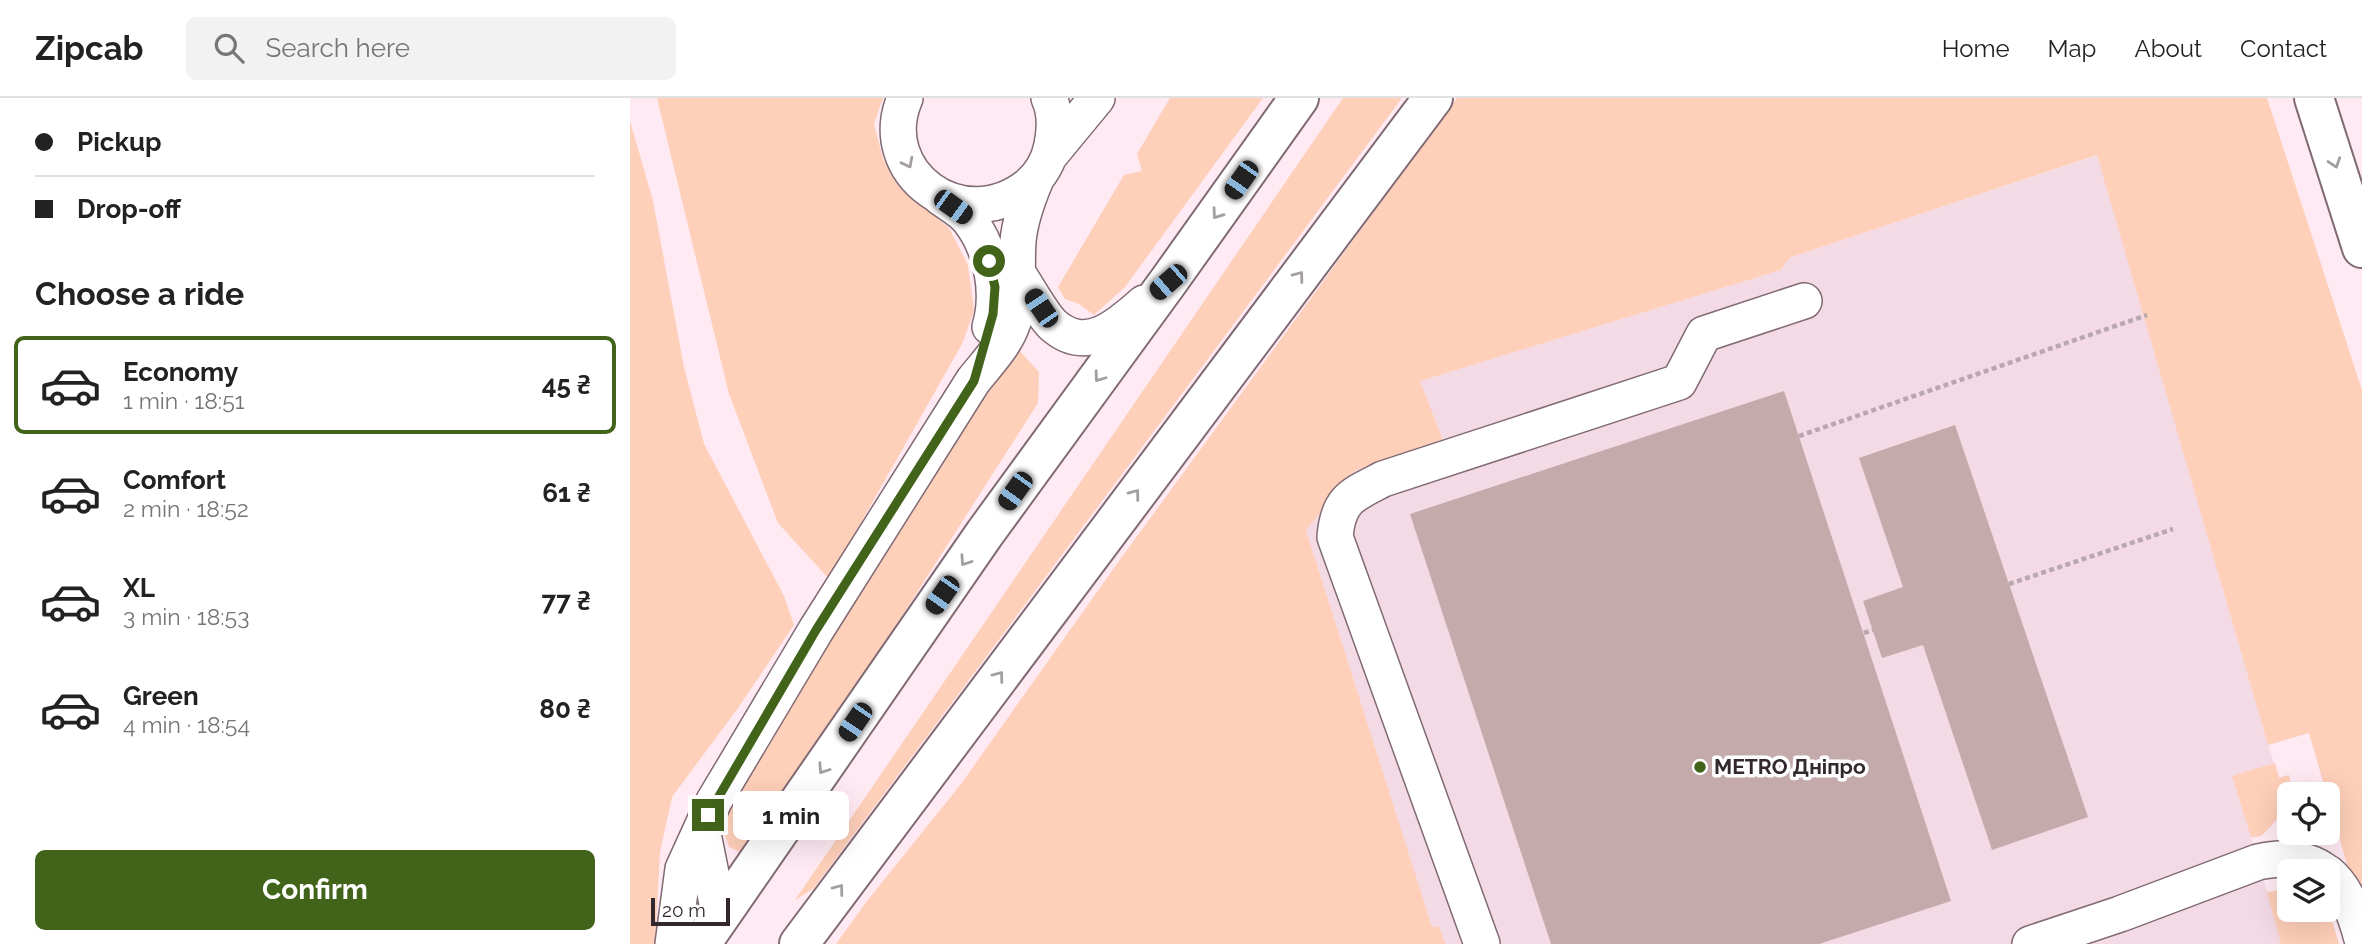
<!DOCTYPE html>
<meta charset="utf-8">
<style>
:root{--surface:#fff;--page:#f2f2f2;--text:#222;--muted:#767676;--line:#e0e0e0;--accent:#41631a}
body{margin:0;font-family:Raleway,sans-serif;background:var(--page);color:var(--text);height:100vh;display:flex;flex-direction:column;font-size:26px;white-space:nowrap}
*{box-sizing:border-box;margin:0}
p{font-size:23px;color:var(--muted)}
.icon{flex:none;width:38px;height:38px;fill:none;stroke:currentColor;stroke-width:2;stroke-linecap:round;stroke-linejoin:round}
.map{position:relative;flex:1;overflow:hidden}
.panel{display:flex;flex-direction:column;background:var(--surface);width:630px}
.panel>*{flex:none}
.guide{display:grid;align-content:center;height:154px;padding:0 35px;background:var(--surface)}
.tools{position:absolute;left:1647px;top:684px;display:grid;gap:14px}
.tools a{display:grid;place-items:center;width:63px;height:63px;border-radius:10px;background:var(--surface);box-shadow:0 7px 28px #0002;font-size:35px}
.scale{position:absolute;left:21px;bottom:18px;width:79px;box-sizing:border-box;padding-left:7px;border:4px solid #32282d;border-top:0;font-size:19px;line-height:24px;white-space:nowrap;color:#32282d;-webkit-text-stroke:5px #fefefe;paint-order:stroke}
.end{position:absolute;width:32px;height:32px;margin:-16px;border:9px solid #41631a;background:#fff;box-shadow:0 0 0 4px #fff}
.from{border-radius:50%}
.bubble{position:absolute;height:49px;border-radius:10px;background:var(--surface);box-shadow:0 7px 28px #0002;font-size:23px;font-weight:700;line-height:49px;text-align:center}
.car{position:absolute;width:21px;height:42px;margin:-21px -10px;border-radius:9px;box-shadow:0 0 5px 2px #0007;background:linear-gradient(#222 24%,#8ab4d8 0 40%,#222 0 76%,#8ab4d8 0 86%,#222 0)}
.guide b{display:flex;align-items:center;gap:24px;height:66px;font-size:26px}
.guide b+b{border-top:2px solid var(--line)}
.guide i{width:18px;height:18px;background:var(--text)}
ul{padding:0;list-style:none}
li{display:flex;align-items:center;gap:21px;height:98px;margin:0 14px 10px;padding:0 21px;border:4px solid transparent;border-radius:10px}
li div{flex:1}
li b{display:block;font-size:26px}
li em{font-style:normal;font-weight:700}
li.on{border-color:var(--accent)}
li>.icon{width:63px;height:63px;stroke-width:1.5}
h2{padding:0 35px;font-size:32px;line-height:84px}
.cta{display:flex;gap:14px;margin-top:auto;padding:14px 35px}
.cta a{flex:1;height:80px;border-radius:10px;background:var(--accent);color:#fff;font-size:28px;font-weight:700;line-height:80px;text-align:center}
header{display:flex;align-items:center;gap:42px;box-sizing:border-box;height:98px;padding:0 35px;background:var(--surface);border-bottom:2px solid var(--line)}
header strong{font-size:33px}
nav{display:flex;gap:38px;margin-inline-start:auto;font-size:24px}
.search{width:490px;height:63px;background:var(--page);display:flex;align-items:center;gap:18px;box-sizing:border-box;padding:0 24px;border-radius:10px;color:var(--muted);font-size:26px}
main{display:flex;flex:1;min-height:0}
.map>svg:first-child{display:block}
</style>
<header>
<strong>Zipcab</strong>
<div class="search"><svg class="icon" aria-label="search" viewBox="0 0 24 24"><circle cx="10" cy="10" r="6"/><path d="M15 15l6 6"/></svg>Search here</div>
<nav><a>Home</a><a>Map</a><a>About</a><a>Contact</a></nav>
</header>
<main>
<section class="panel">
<div class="guide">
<b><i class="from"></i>Pickup</b>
<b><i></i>Drop-off</b>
</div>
<h2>Choose a ride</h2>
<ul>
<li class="on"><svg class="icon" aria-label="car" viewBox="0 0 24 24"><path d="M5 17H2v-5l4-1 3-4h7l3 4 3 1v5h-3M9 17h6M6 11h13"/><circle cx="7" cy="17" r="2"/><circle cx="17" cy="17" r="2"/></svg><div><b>Economy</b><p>1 min · 18:51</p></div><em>45 ₴</em></li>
<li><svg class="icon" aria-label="car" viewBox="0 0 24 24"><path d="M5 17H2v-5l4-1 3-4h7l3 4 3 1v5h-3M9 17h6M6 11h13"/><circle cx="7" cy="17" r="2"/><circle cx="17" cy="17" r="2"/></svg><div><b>Comfort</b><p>2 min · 18:52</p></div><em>61 ₴</em></li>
<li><svg class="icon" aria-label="car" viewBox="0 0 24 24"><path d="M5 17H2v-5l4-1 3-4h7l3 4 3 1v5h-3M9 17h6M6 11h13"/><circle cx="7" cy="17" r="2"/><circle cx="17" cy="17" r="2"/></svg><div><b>XL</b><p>3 min · 18:53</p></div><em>77 ₴</em></li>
<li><svg class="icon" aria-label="car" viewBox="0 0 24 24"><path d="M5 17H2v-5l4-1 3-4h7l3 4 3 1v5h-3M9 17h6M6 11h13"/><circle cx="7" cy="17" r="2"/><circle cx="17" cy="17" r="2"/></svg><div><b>Green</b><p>4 min · 18:54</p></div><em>80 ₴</em></li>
</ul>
<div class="cta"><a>Confirm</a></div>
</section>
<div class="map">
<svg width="1732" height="846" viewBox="0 0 1732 846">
<rect width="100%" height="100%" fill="#ffeaf3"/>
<path fill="#f3dae5" d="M1468,57L1638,647L1649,680L1659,677L1661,684L1660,695L1645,724L1631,738L1621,740L1637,794H1659V812H1693L1703,826L1709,846H807L676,432L726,372L813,342L790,283L1151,172L1159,160Z"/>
<path fill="#fecfb9" d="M27,0H253L244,26L253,61L267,86L319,130L338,167L344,213L332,246L199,481L148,425L99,296Z
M540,0H633L495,189L464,217L449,206L435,201L428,189L494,77L512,73L507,56Z
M713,0H772L184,790L165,802Z
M827,0H1637L1732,292V797L1720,777L1679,635L1638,647L1467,57L1159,160L1151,172L790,283L813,342L726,372L676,432L802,829L809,828L815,846H206L237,803L331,686L489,463Z
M0,23L23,103L54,269L74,346L154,498L164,527L108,610L42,699L30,754L25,846H0Z
M385,248L409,274L408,305L178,665L112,755L99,749L93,731L110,682Z
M1645,665L1649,680L1659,677C1666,700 1647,723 1631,738L1621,739L1602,678Z
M1652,792L1659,794V812H1693L1703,826L1709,846H1651L1637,794Z"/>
<path fill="#c5aaab" d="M1154,293L1321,803L1189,846H921L780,416Z
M1325,327L1458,719L1362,752L1293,547L1252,560L1233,503L1273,489L1229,360Z"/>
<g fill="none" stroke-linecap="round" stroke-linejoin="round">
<g stroke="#806a74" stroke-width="38">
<path id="minor" d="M275,0C243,75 332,140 398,88C410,78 419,63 422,47C425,32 426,15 419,0
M420,57L467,0
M310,99C319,106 333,113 340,123C362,152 370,195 360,229
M389,177C397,189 413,218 423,227C457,257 489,227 514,205
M72,731L90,820
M1698,775C1717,791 1726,818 1732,841
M43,846L53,771L84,703L186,532L343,283C357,265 376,246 383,224C390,198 386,170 388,143C390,122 398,100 406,81
M852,846L705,439C708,401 722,397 753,381L1049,284L1074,236L1174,203
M1400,846L1490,816L1628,764C1651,759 1676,758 1696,774"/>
</g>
<g stroke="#806a74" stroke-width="42">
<path id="major" d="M1684,0L1732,150"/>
</g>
<g stroke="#806a74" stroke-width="42">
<path id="highway" d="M71,846L355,435L538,184L669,0
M169,846L803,0"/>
</g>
<path stroke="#b9a7af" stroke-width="4.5" stroke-dasharray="5 3.5" stroke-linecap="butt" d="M1169,338L1517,217
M1379,486L1543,431
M1234,535L1243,532"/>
<use href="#minor" stroke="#fff" stroke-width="35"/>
<use href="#major" stroke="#fff" stroke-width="38"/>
<use href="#highway" stroke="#fff" stroke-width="38"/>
</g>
<defs><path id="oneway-chevron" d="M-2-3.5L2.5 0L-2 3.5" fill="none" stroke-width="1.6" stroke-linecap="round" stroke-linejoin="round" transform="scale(1.75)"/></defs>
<g stroke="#a39ea0">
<use href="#oneway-chevron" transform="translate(278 65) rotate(63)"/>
<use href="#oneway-chevron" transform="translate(1705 65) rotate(72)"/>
<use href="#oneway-chevron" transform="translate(587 116) rotate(125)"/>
<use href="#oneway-chevron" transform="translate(669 178) rotate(-53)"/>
<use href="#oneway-chevron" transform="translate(469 279) rotate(126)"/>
<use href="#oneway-chevron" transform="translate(505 396) rotate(-53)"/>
<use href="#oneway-chevron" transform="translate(335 463) rotate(124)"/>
<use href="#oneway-chevron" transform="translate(369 578) rotate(-53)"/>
<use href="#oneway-chevron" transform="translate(193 671) rotate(124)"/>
<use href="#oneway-chevron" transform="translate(209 791) rotate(-53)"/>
</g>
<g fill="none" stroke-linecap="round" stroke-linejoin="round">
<path stroke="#41631a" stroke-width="9" d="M78,717L186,532L344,283L363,216L365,189L359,163"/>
</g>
<circle fill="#41631a" stroke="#fefefe" stroke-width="2.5" cx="1070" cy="669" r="7"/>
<g text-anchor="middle" stroke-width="7" stroke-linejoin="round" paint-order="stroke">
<g font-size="21" font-weight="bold" fill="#32282d" stroke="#fefefe" text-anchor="start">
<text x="1084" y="676">METRO Дніпро</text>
</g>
</g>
</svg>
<div class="tools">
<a><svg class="icon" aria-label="locate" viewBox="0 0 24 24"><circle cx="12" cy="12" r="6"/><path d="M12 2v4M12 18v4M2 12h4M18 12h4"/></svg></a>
<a><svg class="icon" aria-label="layers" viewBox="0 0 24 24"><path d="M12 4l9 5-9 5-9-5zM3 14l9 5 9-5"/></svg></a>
</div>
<div class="scale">20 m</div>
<i class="end from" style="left:359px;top:163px"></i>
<i class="end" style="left:78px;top:717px"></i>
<div class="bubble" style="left:103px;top:693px;width:116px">1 min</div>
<i class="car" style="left:611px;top:82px;rotate:215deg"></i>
<i class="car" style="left:323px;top:109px;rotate:126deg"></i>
<i class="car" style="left:538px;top:184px;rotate:229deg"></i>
<i class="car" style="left:411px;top:210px;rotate:326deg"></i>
<i class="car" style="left:385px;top:393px;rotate:216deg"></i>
<i class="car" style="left:312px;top:497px;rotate:215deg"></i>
<i class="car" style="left:225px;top:624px;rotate:214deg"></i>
</div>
</main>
